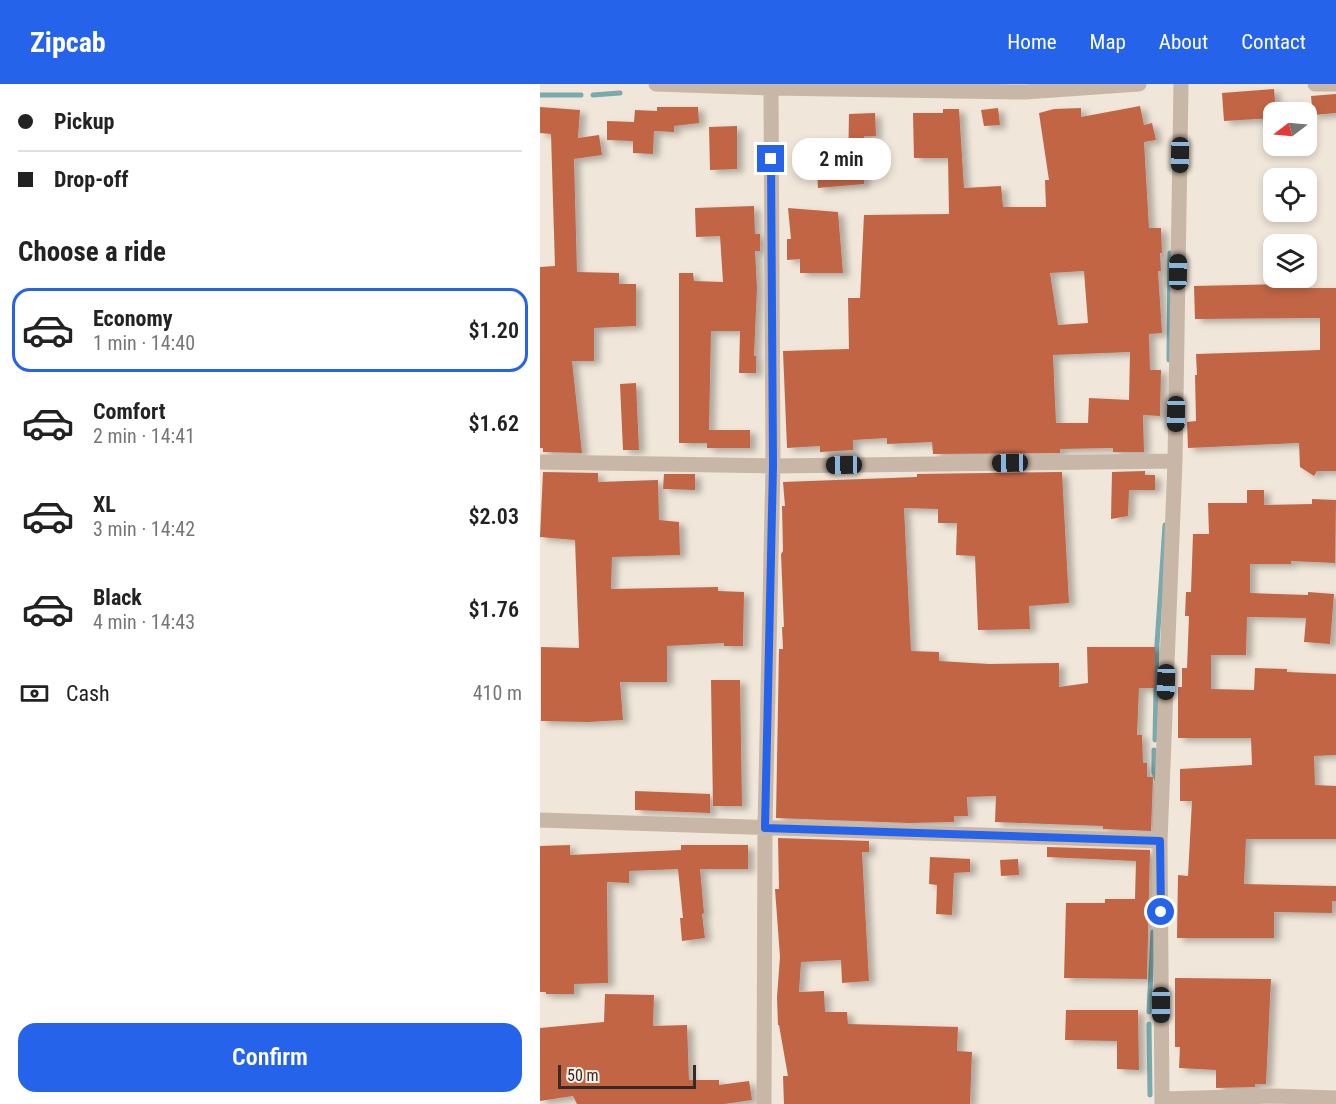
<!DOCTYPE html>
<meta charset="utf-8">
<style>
:root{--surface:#fff;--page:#f6f6f6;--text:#222;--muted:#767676;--line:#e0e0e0;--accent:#2563eb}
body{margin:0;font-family:"Roboto Condensed",sans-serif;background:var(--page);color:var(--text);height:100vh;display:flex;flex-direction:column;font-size:22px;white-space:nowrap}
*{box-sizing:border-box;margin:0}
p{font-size:20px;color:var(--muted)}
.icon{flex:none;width:33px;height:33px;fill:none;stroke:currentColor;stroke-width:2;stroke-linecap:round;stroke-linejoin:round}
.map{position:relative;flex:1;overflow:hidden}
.drawer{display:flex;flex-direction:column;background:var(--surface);width:540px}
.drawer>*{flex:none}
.banner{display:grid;align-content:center;height:132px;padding:0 18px;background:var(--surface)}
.needle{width:39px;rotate:254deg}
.controls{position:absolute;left:723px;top:18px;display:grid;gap:12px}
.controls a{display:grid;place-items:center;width:54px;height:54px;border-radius:12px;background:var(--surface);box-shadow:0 3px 9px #0003;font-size:30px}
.scale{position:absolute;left:18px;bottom:15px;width:138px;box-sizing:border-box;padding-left:6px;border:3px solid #342b27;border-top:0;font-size:16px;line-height:21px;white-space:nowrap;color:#342b27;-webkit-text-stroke:4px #f8f0e5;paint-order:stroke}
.end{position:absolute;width:27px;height:27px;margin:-14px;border:8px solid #2563eb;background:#fff;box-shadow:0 0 0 3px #fff}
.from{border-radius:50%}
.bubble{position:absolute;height:42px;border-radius:18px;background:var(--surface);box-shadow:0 3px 9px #0003;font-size:20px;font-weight:600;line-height:42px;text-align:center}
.car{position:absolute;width:18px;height:36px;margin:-18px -9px;border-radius:8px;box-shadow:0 0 4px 2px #0007;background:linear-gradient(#222 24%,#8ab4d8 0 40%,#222 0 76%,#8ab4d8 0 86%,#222 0)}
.banner b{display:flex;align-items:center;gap:21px;height:57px;font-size:22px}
.banner b+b{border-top:2px solid var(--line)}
.banner i{width:15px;height:15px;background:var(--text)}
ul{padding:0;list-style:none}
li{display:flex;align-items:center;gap:18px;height:84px;margin:0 12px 9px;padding:0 6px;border:3px solid transparent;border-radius:18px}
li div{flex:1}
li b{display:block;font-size:22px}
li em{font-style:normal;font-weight:600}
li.active{border-color:var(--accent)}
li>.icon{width:54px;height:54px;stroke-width:1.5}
h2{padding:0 18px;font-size:27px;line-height:72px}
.pay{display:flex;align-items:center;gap:15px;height:66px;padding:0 18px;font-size:22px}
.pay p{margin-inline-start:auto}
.primary-button{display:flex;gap:12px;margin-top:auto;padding:12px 18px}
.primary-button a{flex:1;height:69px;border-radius:18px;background:var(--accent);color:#fff;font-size:24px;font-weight:600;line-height:69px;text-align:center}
header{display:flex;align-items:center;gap:36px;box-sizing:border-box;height:84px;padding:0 30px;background:var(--accent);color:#fff}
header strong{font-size:28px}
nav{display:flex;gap:33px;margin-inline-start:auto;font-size:21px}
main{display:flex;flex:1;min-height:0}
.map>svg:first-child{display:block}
</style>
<header>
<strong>Zipcab</strong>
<nav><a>Home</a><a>Map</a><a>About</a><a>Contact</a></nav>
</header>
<main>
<section class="drawer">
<div class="banner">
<b><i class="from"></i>Pickup</b>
<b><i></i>Drop-off</b>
</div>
<h2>Choose a ride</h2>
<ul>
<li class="active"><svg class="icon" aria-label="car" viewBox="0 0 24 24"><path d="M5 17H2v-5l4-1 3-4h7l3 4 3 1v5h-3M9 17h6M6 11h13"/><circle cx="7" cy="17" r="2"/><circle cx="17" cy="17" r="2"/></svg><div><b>Economy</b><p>1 min · 14:40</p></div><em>$1.20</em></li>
<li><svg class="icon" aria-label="car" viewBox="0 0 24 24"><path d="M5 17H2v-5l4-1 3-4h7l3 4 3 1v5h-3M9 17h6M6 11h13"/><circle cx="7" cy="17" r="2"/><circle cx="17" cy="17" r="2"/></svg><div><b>Comfort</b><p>2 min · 14:41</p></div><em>$1.62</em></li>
<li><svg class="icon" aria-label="car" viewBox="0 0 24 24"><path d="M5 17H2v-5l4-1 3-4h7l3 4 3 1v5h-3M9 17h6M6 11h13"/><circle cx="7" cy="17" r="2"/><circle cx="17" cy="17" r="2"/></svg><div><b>XL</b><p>3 min · 14:42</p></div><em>$2.03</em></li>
<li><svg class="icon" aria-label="car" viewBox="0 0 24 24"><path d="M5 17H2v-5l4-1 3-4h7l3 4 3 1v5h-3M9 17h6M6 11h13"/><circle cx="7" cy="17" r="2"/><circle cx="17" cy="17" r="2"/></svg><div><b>Black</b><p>4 min · 14:43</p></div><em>$1.76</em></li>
</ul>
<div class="pay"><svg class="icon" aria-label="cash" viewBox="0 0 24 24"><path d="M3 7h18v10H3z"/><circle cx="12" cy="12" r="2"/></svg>Cash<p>410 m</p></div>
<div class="primary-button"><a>Confirm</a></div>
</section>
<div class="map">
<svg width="796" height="1020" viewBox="0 0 796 1020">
<defs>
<filter id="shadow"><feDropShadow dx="6" dy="3.5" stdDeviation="3" flood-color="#0004"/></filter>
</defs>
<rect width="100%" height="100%" fill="#f0e6d9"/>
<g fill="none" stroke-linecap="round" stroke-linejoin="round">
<path stroke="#79aaad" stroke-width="5" d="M0,11H41
M53,11L80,9
M629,276L630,169
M616,601L617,560L625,441
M615,656L616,605
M614,666V688L617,696
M609,928L613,848
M609,940L610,1011"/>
</g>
<path fill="#c26545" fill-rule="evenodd" filter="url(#shadow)" d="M734,5L736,28H734V34L684,37L682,9Z
M796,10V29L773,31L771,12Z
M600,22L604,41L612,39L616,56L604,58L609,144H621L622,169H620L621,187H618L622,249L609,250L610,286H621L620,332L603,331L604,368H573V364L520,365V369L393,370L392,358L347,360V354L313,356V366L280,368V362L247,364L243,267L309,265L308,214H320L324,131L409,130L408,74H374L373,29H403V25H419L424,104L461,102L463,123H506L505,96H509L499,29L514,25L541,24V33ZM544,187L548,239L518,241L510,189ZM590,268L589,316L549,314L548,339H516L513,271Z
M0,23L40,26L38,54L59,51L62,71L34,75L37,188L79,189V200H96V242L54,244V277H32L42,369L3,368V364H0V183L15,182L11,50L0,49Z
M117,23H158L159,39L134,42V48L114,47L113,70L93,69V57L67,56V37L94,38L95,26L117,27Z
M458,24L460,41L444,42L441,26Z
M335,29L336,52H324V100L278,104L277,87L308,84L309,30Z
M197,42V85L170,86L169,43Z
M214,122L215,150H220V167H215L217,204L214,272H216V289H199L200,247H171L169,346H210V364H167V359H139V189H153L154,197L183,198L180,152L156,153L155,124Z
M248,124L298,128L303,189H260V175L247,176V155H251Z
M751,200V204H796V387H777L774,392L760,383L759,359L648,364L647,338L656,337L655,291H657L656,270L780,266V234L655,235L654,202Z
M96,299L99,366H83L80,300Z
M605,387V391H615V406H589L588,432L571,435L572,388Z
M3,388L58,389V398L118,396L119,436L139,438L140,471L72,473L71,505L178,503V507L204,508L203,562H184V559L127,562V598H80L83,636L48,638L1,637V563L39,564L35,456L0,453Z
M522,388L529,519L489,522L490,545L438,546L435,472L416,471L417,439H398V425L364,424L371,567L399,568V577L449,580L519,579V603L548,599L547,563H615V604H599L597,651H602L603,679H607V693H613L611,747L563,745V742L455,738L456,712L427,713L428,732H414V738L369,739L236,734L239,565H243L242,543H244L241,470L243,467L242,422H245L243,398L377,393V390Z
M124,390H155V406L123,405Z
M707,406H724V421L772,420V415L796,416L795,479L751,477V480H710V509L768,511V508L794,510L790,560L764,558L766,534L707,533L706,571H671V605L714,606L715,584L747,585V588L796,590V671L774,672L775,701L796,702V755H706L704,800L796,802V817H792V829L734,828V854H637L638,791L648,792L652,717H640V685L712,681L711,654H638V603H642V584H647L649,532H645L646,508H651L653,450H669L668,419H707Z
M171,596H200L202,722H173Z
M95,707L170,710V729L95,726Z
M238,754L329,757V768H322L329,897L302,899L301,876L261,878L259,908L284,907L285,928H307L308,940L418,943L417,967L432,968L430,1020H244L243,992H248L239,941H238L237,913L240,873L235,805H239Z
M30,761V771L141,766V761H208V785H160L164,829L162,830L165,854L142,857L140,834H143L138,785L89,787V799L67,798L68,899L34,900V910H6V908H0V762Z
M507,763L610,766L607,895L524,894L526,819H565V815H595L596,777L507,773Z
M390,773L430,775V788L414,789L412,831L396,830L397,801L389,800Z
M478,775L479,791L461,792L460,776Z
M635,894L731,895L726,1000H715V1003L676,1004V986L639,984L640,963H635Z
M65,910L114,911L113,942L147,941L149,996H179V1001L209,997L212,1016L184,1020H37L33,1012L0,1017V944L64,938Z
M526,926H598L599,986L577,985V957L525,956Z"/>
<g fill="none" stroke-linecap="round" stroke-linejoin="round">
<path stroke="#c8b6a6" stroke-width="15" d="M116,0L231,4L485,8L599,0
M775,0H796
M0,378L233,382L635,377
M0,736L620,757
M622,1015L735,1012L796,1014
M224,1020L225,743L233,382L231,4
M622,1020L620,757L635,377L641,0"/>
</g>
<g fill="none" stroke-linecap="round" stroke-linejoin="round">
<path stroke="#2563eb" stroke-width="8" d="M231,75L233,382L225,744L620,757L621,828"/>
</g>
</svg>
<div class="controls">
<a><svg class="needle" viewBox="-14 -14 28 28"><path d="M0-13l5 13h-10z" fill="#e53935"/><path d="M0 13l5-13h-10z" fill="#767676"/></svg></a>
<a><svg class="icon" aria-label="locate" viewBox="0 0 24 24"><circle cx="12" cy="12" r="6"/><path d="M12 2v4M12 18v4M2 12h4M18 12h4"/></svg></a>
<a><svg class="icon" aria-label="layers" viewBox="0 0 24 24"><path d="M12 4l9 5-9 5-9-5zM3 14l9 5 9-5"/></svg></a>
</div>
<div class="scale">50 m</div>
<i class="end from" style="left:621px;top:828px"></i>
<i class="end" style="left:231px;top:75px"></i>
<div class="bubble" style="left:252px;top:54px;width:99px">2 min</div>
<i class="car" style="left:640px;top:71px;rotate:181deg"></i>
<i class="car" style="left:638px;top:188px;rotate:1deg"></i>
<i class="car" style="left:636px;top:330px;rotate:181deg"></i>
<i class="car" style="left:470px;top:379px;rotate:269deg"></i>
<i class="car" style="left:304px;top:381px;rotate:269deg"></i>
<i class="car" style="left:626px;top:598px;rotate:182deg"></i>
<i class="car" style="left:621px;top:921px;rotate:180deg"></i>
</div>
</main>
